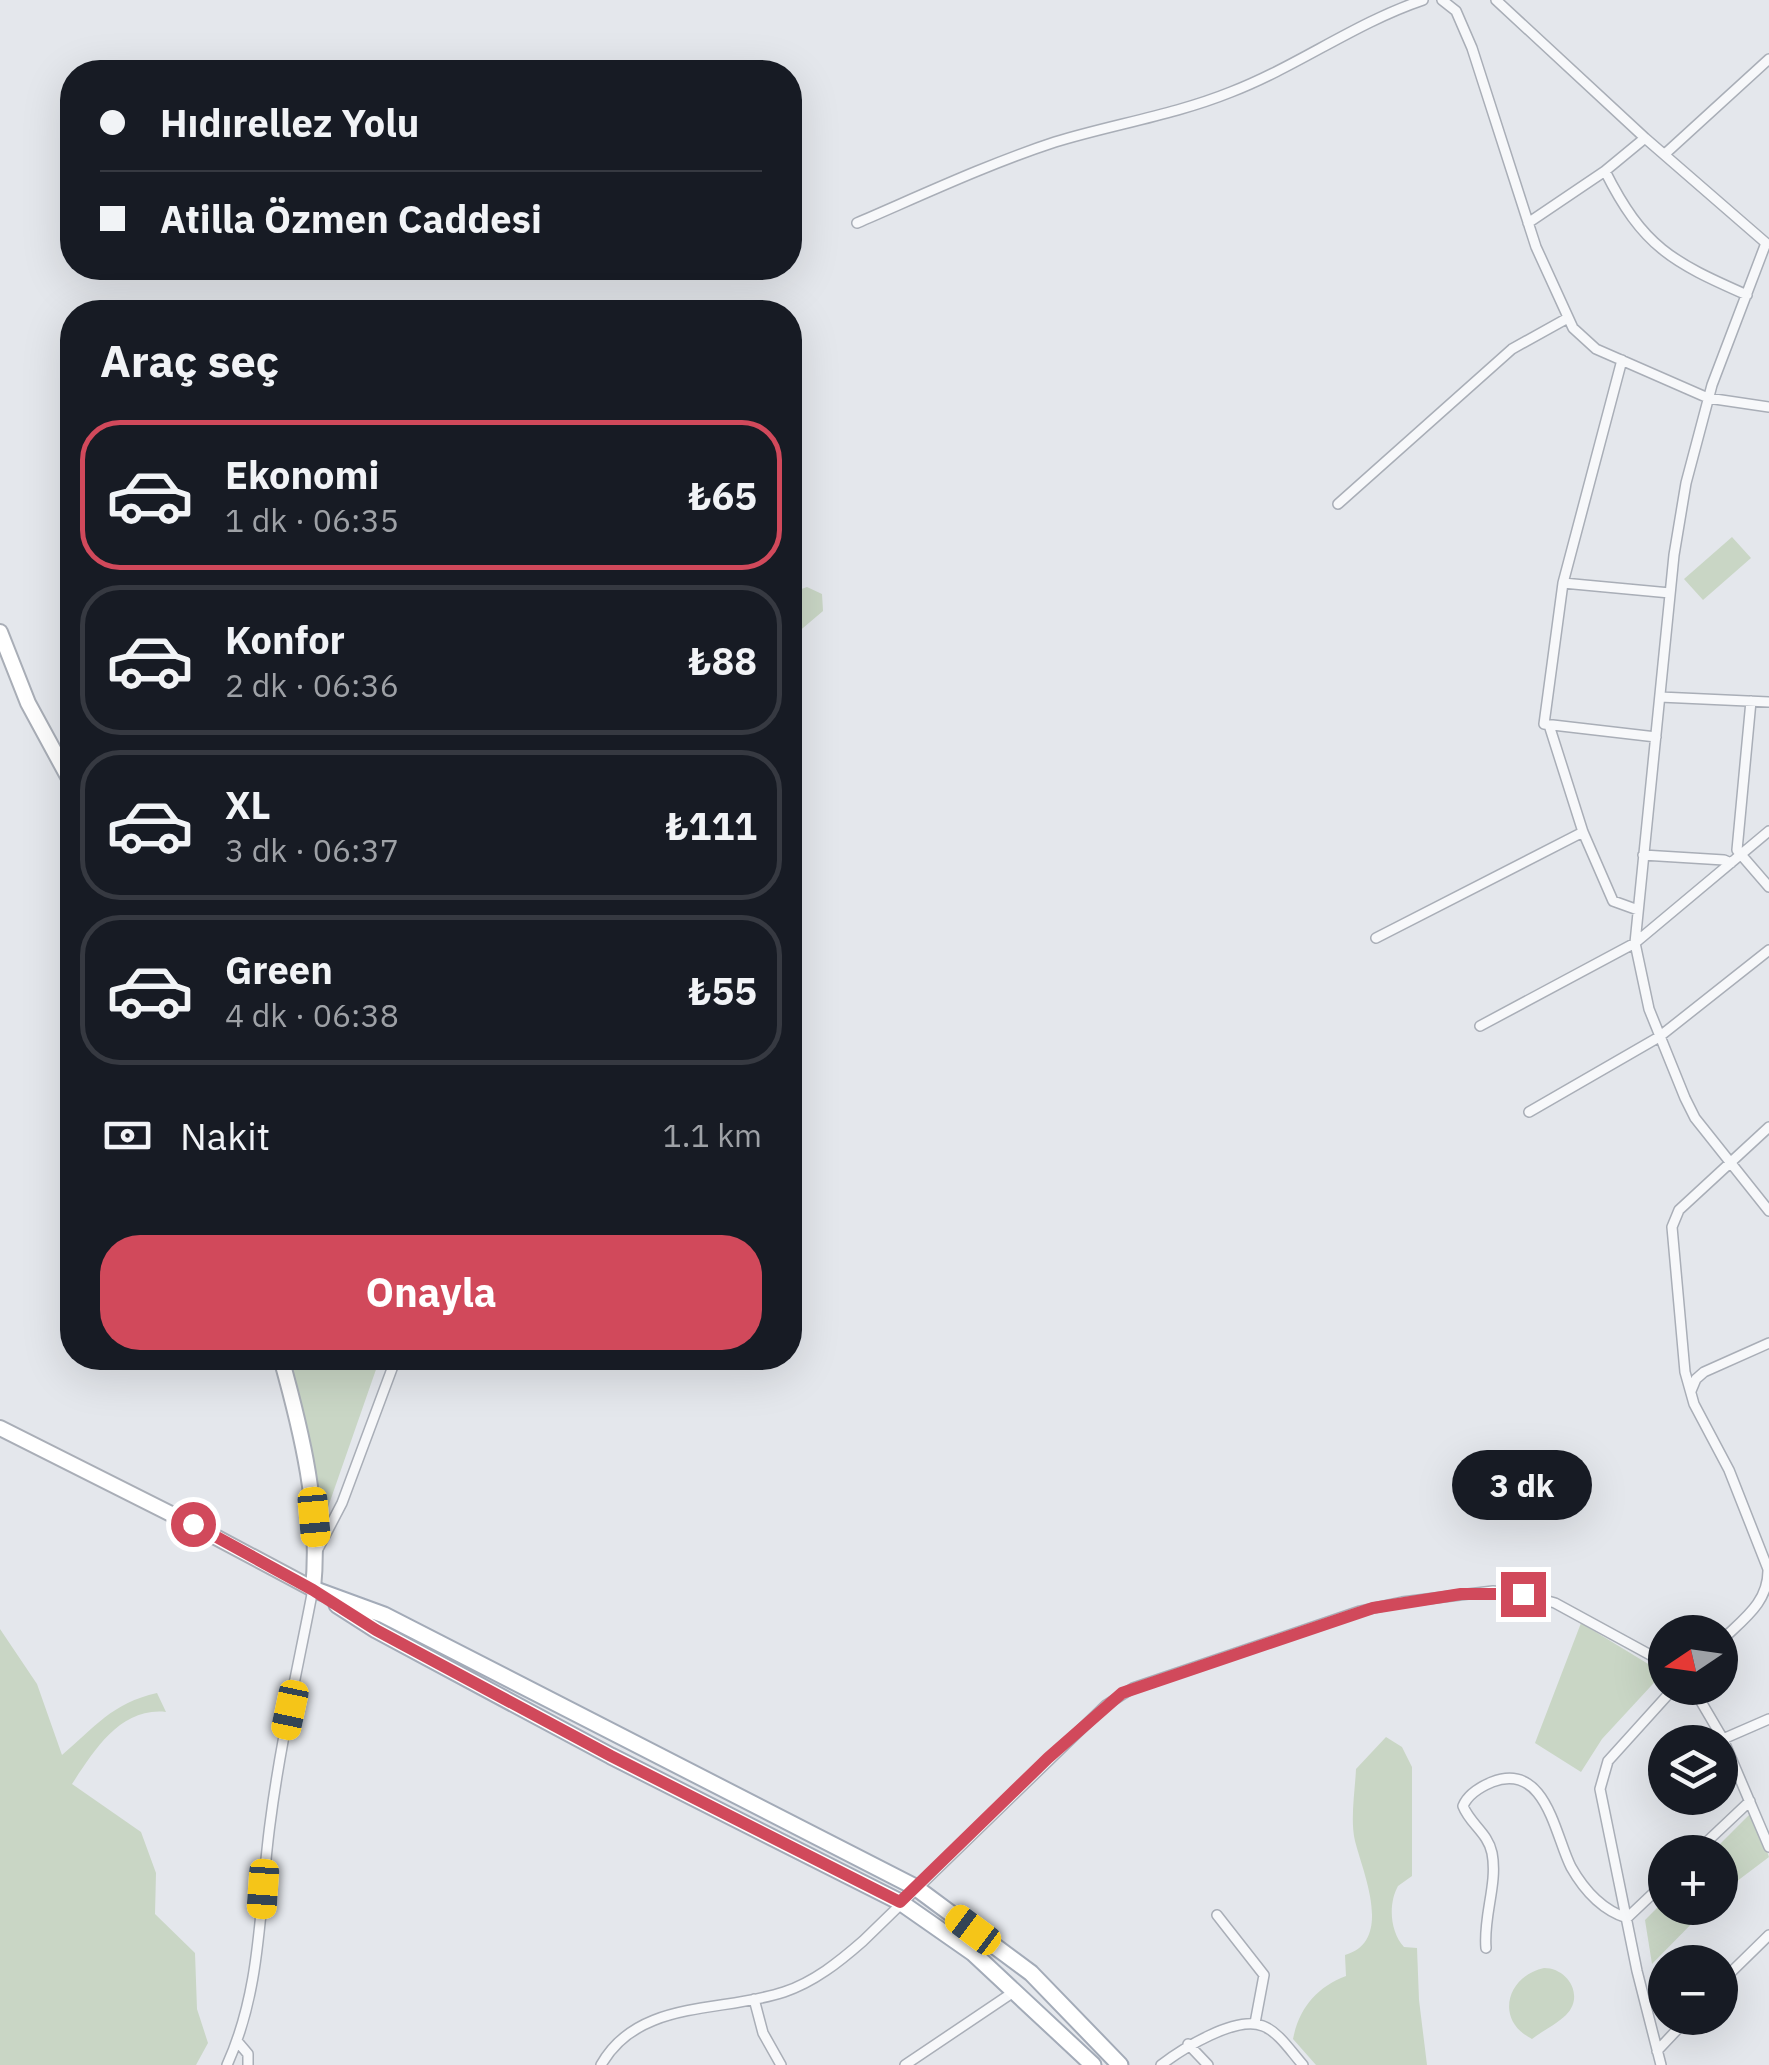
<!DOCTYPE html>
<html lang="tr">
<meta charset="utf-8">
<style>
:root{--surface:#171b24;--page:#20242c;--text:#f1f3f6;--muted:#9ea1a6;--line:#363941;--accent:#d1495b}
body{margin:0;font-family:"IBM Plex Sans",sans-serif;background:var(--page);color:var(--text);height:100vh;display:flex;flex-direction:column;font-size:38px;white-space:nowrap}
*{box-sizing:border-box;margin:0}
p{font-size:32px;color:var(--muted)}
.icon{flex:none;width:55px;height:55px;fill:none;stroke:currentColor;stroke-width:2;stroke-linecap:round;stroke-linejoin:round}
.map{position:relative;flex:1;overflow:hidden}
.side{position:absolute;left:60px;top:300px;width:742px;height:1070px;display:flex;flex-direction:column;background:var(--surface);border-radius:40px;box-shadow:0 10px 40px #0002}
.side>*{flex:none}
.top-card{position:absolute;left:60px;top:60px;width:742px;height:220px;border-radius:40px;box-shadow:0 10px 40px #0002;display:grid;align-content:center;height:220px;padding:0 40px;background:var(--surface)}
.needle{width:65px;rotate:257deg}
.tools{position:absolute;left:1648px;top:1615px;display:grid;gap:20px}
.tools a{display:grid;place-items:center;width:90px;height:90px;border-radius:50%;background:var(--surface);box-shadow:0 10px 40px #0002;font-size:50px}
.end{position:absolute;width:45px;height:45px;margin:-22px;border:12px solid #d1495b;background:#fff;box-shadow:0 0 0 5px #fff}
.from{border-radius:50%}
.bubble{position:absolute;height:70px;border-radius:35px;background:var(--surface);box-shadow:0 10px 40px #0002;font-size:32px;font-weight:700;line-height:70px;text-align:center}
.car{position:absolute;width:30px;height:60px;margin:-30px -15px;border-radius:12px;box-shadow:0 0 8px 2px #0007;background:linear-gradient(#f5c518 24%,#345 0 40%,#f5c518 0 76%,#345 0 86%,#f5c518 0)}
.top-card b{display:flex;align-items:center;gap:35px;height:95px;font-size:38px}
.top-card b+b{border-top:2px solid var(--line)}
.top-card i{width:25px;height:25px;background:var(--text)}
ul{padding:0;list-style:none}
li{display:flex;align-items:center;gap:30px;height:150px;margin:0 20px 15px;padding:0 20px;border:5px solid var(--line);border-radius:40px}
li div{flex:1}
li b{display:block;font-size:38px}
li em{font-style:normal;font-weight:700}
li.on{border-color:var(--accent)}
li>.icon{width:90px;height:90px;stroke-width:1.5}
h2{padding:0 40px;font-size:45px;line-height:120px}
.pay{display:flex;align-items:center;gap:25px;height:110px;padding:0 40px;font-size:38px}
.pay p{margin-inline-start:auto}
.cta{display:flex;gap:20px;margin-top:auto;padding:20px 40px}
.cta a{flex:1;height:115px;border-radius:40px;background:var(--accent);color:#fff;font-size:40px;font-weight:700;line-height:115px;text-align:center}
.map>svg:first-child{display:block}
</style>
<div class="map">
<svg width="1769" height="2065" viewBox="0 0 1769 2065">
<rect width="100%" height="100%" fill="#e4e7ec"/>
<path fill="#c9d6c5" d="M1732,537L1751,558L1703,600L1684,579Z
M807,587L822,594L823,611L790,639V593Z
M280,1358H380L327,1510L314,1531Z
M1581,1623L1663,1673L1602,1739L1581,1772L1535,1743Z
M0,1629L37,1684L62,1755C95,1727 112,1703 157,1693L166,1712C120,1707 94,1751 72,1784L141,1832L156,1873L155,1914L195,1953L197,2009L208,2043L196,2065H0Z
M1386,1737L1402,1747L1412,1767V1876L1398,1886C1388,1904 1390,1932 1404,1947L1417,1948L1419,2000L1427,2065H1316L1293,2039C1299,2008 1317,1987 1346,1976L1345,1955C1394,1941 1363,1873 1355,1841C1350,1820 1355,1791 1356,1769Z
M1753,1811L1769,1857L1720,1894V1852H1712Z
M1665,1900V1908H1707L1652,1964L1645,1920Z
M1544,1968C1568,1968 1585,1996 1566,2015C1557,2024 1542,2031 1532,2039C1494,2020 1507,1976 1544,1968Z"/>
<g fill="none" stroke-linecap="round" stroke-linejoin="round">
<g stroke="#a9aeb7" stroke-width="12">
<path id="street" d="M1442,0L1456,11L1472,48L1536,247L1573,328L1596,349L1708,398L1769,407
M1496,0L1645,138
M1666,153L1769,59
M857,223C922,195 988,164 1055,142C1114,124 1174,115 1231,92C1298,66 1355,23 1423,0
M1528,223L1605,171
M1766,243L1712,385L1686,483L1674,555L1635,943L1649,1009L1685,1098L1695,1118L1769,1211
M1747,295C1672,262 1643,247 1605,171L1645,138L1766,243
M1338,504L1512,349L1566,319
M1563,583L1622,360
M1660,697L1769,702
M1751,701L1737,850L1769,887
M1549,725L1583,832L1613,901L1638,910
M1656,737L1544,724L1563,583L1670,593
M1643,855L1724,860L1731,863
M1376,938L1583,832
M1480,1026L1635,943L1769,831
M1529,1112L1659,1037L1769,950
M1691,1391L1696,1379L1704,1372L1769,1343
M317,1551L342,1503L396,1358
M1720,1642C1742,1620 1769,1603 1768,1569L1729,1470L1694,1404L1685,1372L1672,1227L1679,1210L1769,1127
M1693,1688L1723,1739L1769,1847
M1723,1739L1769,1719
M1696,1852L1750,1801
M1217,1915L1264,1975L1255,2023
M1486,1948C1483,1916 1498,1884 1492,1853C1488,1833 1470,1824 1463,1806C1468,1794 1480,1787 1492,1782C1546,1761 1555,1836 1571,1867C1584,1890 1602,1910 1627,1918L1665,1882
M1720,1983L1769,1935
M754,1999L763,2033L781,2065
M237,2041L248,2054V2065
M1188,2044L1208,2065
M1657,2051L1688,2018
M227,2065C262,1988 259,1906 270,1824C280,1745 298,1667 313,1589
M601,2065C638,1999 721,2013 784,1992C814,1982 839,1962 863,1941L1106,1705L1133,1688L1360,1611L1402,1602L1493,1591L1523,1594L1555,1603L1665,1663
M905,2065L1015,1991
M1161,2065C1182,2049 1236,2015 1263,2026C1279,2032 1292,2053 1303,2065
M1661,2065L1637,1971L1600,1789L1608,1761L1674,1688"/>
</g>
<g stroke="#a9aeb7" stroke-width="18">
<path id="secondary" d="M0,632L28,703L72,784
M0,1428L193,1525L313,1589C321,1511 302,1433 281,1358"/>
</g>
<g stroke="#a3abb8" stroke-width="19">
<path id="primary" d="M313,1589L384,1615L915,1887L1031,1973L1120,2065
M337,1605L376,1630L611,1756L900,1902L973,1953L1093,2065"/>
</g>
<use href="#street" stroke="#f7f8fa" stroke-width="9"/>
<use href="#secondary" stroke="#fff" stroke-width="14"/>
<use href="#primary" stroke="#fff" stroke-width="15"/>
</g>
<g fill="none" stroke-linecap="round" stroke-linejoin="round">
<path stroke="#d1495b" stroke-width="12" d="M193,1524L313,1590L376,1630L611,1756L900,1902L1048,1758L1122,1693L1373,1608L1461,1594H1523"/>
</g>
</svg>
<div class="tools">
<a><svg class="needle" viewBox="-14 -14 28 28"><path d="M0-13l5 13h-10z" fill="#e53935"/><path d="M0 13l5-13h-10z" fill="#9ea1a6"/></svg></a>
<a><svg class="icon" aria-label="layers" viewBox="0 0 24 24"><path d="M12 4l9 5-9 5-9-5zM3 14l9 5 9-5"/></svg></a>
<a>+</a>
<a>−</a>
</div>
<i class="end from" style="left:193px;top:1524px"></i>
<i class="end" style="left:1523px;top:1594px"></i>
<div class="bubble" style="left:1452px;top:1450px;width:140px">3 dk</div>
<i class="car" style="left:314px;top:1517px;rotate:175deg"></i>
<i class="car" style="left:290px;top:1710px;rotate:192deg"></i>
<i class="car" style="left:263px;top:1889px;rotate:184deg"></i>
<i class="car" style="left:973px;top:1930px;rotate:307deg"></i>
<div class="top-card">
<b><i class="from"></i>Hıdırellez Yolu</b>
<b><i></i>Atilla Özmen Caddesi</b>
</div>
<section class="side">
<h2>Araç seç</h2>
<ul>
<li class="on"><svg class="icon" aria-label="car" viewBox="0 0 24 24"><path d="M5 17H2v-5l4-1 3-4h7l3 4 3 1v5h-3M9 17h6M6 11h13"/><circle cx="7" cy="17" r="2"/><circle cx="17" cy="17" r="2"/></svg><div><b>Ekonomi</b><p>1 dk · 06:35</p></div><em>₺65</em></li>
<li><svg class="icon" aria-label="car" viewBox="0 0 24 24"><path d="M5 17H2v-5l4-1 3-4h7l3 4 3 1v5h-3M9 17h6M6 11h13"/><circle cx="7" cy="17" r="2"/><circle cx="17" cy="17" r="2"/></svg><div><b>Konfor</b><p>2 dk · 06:36</p></div><em>₺88</em></li>
<li><svg class="icon" aria-label="car" viewBox="0 0 24 24"><path d="M5 17H2v-5l4-1 3-4h7l3 4 3 1v5h-3M9 17h6M6 11h13"/><circle cx="7" cy="17" r="2"/><circle cx="17" cy="17" r="2"/></svg><div><b>XL</b><p>3 dk · 06:37</p></div><em>₺111</em></li>
<li><svg class="icon" aria-label="car" viewBox="0 0 24 24"><path d="M5 17H2v-5l4-1 3-4h7l3 4 3 1v5h-3M9 17h6M6 11h13"/><circle cx="7" cy="17" r="2"/><circle cx="17" cy="17" r="2"/></svg><div><b>Green</b><p>4 dk · 06:38</p></div><em>₺55</em></li>
</ul>
<div class="pay"><svg class="icon" aria-label="cash" viewBox="0 0 24 24"><path d="M3 7h18v10H3z"/><circle cx="12" cy="12" r="2"/></svg>Nakit<p>1.1 km</p></div>
<div class="cta"><a>Onayla</a></div>
</section>
</div>
